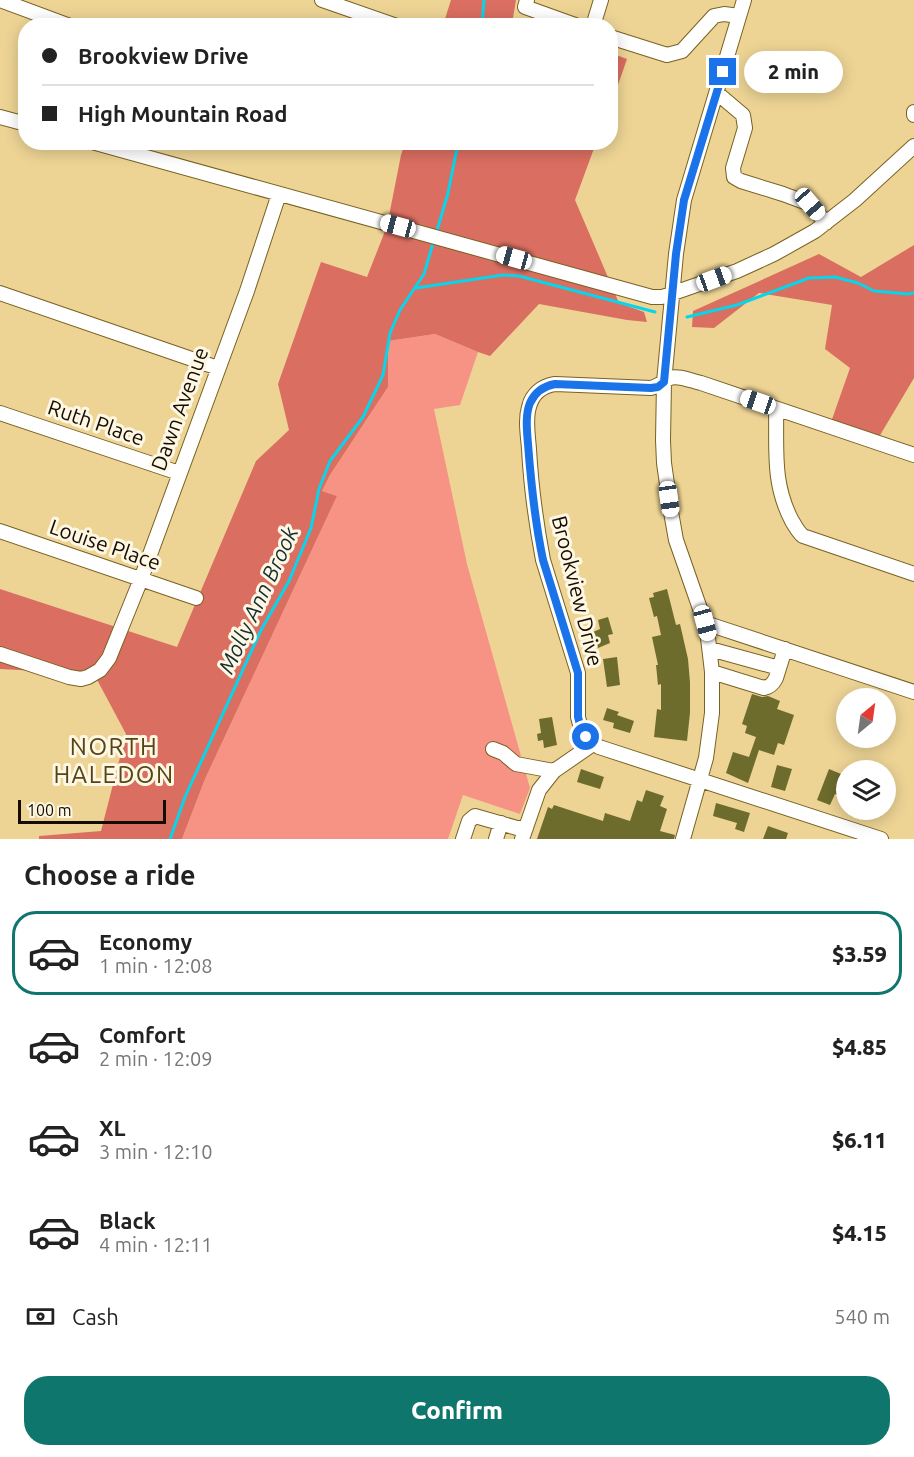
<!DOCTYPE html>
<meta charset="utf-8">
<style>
:root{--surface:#fff;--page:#f2f2f2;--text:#222;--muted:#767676;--line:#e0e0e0;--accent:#0f766e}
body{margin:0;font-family:Ubuntu,sans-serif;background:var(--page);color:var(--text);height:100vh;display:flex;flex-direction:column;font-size:22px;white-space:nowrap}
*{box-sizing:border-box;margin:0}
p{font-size:20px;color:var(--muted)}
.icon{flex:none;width:33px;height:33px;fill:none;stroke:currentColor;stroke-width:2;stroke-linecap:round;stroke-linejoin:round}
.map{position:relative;height:839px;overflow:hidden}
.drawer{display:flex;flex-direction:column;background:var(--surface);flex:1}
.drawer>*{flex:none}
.top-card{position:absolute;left:18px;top:18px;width:600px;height:132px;border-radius:24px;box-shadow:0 3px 15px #0003;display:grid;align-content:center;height:132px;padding:0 24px;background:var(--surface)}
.needle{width:39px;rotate:29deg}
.tools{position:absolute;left:836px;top:688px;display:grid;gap:12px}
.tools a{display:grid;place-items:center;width:60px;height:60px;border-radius:50%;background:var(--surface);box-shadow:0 3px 15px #0003;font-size:30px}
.scale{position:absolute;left:18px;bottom:15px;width:148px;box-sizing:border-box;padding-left:6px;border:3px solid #150c00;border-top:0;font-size:16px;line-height:21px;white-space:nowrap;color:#150c00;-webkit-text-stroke:4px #fef7e4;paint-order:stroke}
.end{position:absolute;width:27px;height:27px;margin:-14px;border:8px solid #1a73e8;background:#fff;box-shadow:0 0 0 3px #fff}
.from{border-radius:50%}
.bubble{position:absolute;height:42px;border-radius:21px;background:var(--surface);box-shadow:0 3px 15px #0003;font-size:20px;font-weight:800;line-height:42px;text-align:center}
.car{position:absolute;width:18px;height:36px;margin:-18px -9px;border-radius:8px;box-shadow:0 0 4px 2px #0007;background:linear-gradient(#fff 24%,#345 0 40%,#fff 0 76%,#345 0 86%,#fff 0)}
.top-card b{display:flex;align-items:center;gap:21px;height:57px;font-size:22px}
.top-card b+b{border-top:2px solid var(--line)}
.top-card i{width:15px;height:15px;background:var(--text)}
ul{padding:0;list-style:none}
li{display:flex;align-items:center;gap:18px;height:84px;margin:0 12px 9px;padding:0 12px;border:3px solid transparent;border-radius:24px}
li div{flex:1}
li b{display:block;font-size:22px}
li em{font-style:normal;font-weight:800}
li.on{border-color:var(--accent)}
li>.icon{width:54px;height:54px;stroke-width:1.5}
h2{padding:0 24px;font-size:27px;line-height:72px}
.pay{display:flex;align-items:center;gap:15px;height:66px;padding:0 24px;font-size:22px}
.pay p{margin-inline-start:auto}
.cta{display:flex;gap:12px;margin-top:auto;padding:12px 24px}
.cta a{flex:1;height:69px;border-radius:24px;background:var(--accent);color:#fff;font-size:24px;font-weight:800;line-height:69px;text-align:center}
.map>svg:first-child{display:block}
</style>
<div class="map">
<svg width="914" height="839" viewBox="0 0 914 839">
<rect width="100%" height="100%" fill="#edd495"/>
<path fill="#f79385" d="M435,334L478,352L460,405L434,409L467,564L530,788L520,814L463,795L448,839H182L205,779L337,496L322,491L330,475L388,387V341Z"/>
<path fill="#da6e61" d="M451,0H516L513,18L533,25H443Z
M611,53L627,59L611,105L610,53Z
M405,143H596L575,200L619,303L644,312L647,322L627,320L539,304L490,356L478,352L435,334L388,341V387L330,475L322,491L337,496L205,779L182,839H39V836L101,831L126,734L94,674L0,669V589L177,647L256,461L289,430L278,384L321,262L367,277L387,226L401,155Z
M914,245V378L876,442L830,425L850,368L825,349L832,305L759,293L714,328L692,327L693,311L819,254L861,277Z"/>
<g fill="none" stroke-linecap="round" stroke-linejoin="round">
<path stroke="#07d5ec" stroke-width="3" d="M482,26L484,0
M436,234L448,193L456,153L460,142
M416,288L503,275L519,276L655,312
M687,317L737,305L809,278L835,277L858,283L874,291L908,294L914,293
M170,839L185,797L261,630L289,581L311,528L319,489L330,461L363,417L383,375L390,333L400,310L424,274L434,240"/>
</g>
<path fill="#6d6c2d" d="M667,589L676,625L680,624L688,659L690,682V713L687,741L654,737L657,709L661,710V684L658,685L656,665H658L652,637L661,635L657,616L654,617L649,598L654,597L653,593Z
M608,617L613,634L608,635L610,643L598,648L593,632L600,629L598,620Z
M617,657L620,685L607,687L603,659Z
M752,694L762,697L768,696L780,701L777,709L794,715L784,745L778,743L774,755L759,750L748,783L726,773L733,752L749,757L756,737L745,733L747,726L742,724Z
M607,708L619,712L617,715L634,721L630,733L613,728L614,723L603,720Z
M552,717L557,745L544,748L543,740L538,741L537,734L541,733L539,719Z
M777,765L792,769L785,791L771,787Z
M581,769L604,777L600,789L577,782Z
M829,769L846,776V798L835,794L830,805L817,800Z
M646,790L664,796L660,806L667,809L660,831L675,835L674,839H537L548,807L552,809L554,805L603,821L605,813L630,821L637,800L642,802Z
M716,803L750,813L744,832L735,829L737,823L713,816Z
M768,826L788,833L786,839H763Z"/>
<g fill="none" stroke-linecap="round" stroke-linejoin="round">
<g stroke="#786122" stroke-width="16">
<path id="minor" d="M0,0L70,26
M322,0L397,26
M527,0L525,7L578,26
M593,26L601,0
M610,37L667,55L682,51L714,16L724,14L739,16
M717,93L743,115L745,128L733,168L734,177L741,181L783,194L810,204L826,223
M914,112V115
M0,117L26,124
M92,142L652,297H662L737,271L774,254L815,231L855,200L914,146
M0,293L218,368
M776,409C777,450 772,483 792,521C796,527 798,532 803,536L914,574
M0,413L179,473
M0,531L196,598
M705,623L914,692
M710,649L779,668
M0,654L69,677L81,679L88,677L100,670L109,658L141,579L247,291L279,194
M712,672L764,688C770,687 773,684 776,678L785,649
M493,749L503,753L516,764L554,771
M463,839L469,821L475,816L517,828H526
M496,839L501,823
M522,839L539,790L554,771L593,744
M683,839L706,758L712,713V672L708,638L705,623L676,540L671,512L664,463L663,440L664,382L676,254L684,200L744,0
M881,839L599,747L586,737L581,728L578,717V673L543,560C536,523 531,486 529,449C528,435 525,420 529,407C532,394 542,386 555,384L651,388C659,386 663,381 670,378C678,375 692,381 701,383L914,455"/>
</g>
<use href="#minor" stroke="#fff" stroke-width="14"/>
</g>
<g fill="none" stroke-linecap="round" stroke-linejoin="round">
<path stroke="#1a73e8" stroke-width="8" d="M586,737L581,728L578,717V673L543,560C535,522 531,483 528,444C527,431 525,415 530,403C535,392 544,386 555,384L651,388L658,387L664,382L676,254L684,200L723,72"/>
</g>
<g text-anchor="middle" stroke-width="6" stroke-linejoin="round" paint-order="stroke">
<g font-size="21" fill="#150c00" stroke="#fef7e4">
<text transform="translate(180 409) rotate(-70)" y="7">Dawn Avenue</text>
<text transform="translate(96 423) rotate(19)" y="7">Ruth Place</text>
<text transform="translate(105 545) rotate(19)" y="7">Louise Place</text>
<text transform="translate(577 591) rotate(76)" y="7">Brookview Drive</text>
</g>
<g font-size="22" font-style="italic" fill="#132e32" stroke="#fef7e4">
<text transform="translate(258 600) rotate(-65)" y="8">Molly Ann Brook</text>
</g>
<g font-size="24" letter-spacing="1.5" fill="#554415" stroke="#fef7e4">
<text x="114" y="755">NORTH<tspan x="114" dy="28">HALEDON</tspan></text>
</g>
</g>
</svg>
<div class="tools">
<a><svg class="needle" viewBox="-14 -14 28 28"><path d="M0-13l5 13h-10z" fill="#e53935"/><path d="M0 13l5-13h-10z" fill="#767676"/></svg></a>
<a><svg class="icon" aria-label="layers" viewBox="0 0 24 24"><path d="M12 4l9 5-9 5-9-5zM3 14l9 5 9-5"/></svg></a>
</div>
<div class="scale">100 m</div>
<i class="end from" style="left:586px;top:737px"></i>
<i class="end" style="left:723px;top:72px"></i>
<div class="bubble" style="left:744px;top:51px;width:99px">2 min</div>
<i class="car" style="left:810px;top:204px;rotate:139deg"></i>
<i class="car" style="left:398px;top:226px;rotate:285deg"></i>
<i class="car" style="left:514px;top:258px;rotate:286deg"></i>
<i class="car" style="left:714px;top:279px;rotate:70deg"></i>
<i class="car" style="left:758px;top:402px;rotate:289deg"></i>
<i class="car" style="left:669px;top:499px;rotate:172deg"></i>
<i class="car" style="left:705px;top:623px;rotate:165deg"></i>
<div class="top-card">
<b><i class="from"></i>Brookview Drive</b>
<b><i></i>High Mountain Road</b>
</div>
</div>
<section class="drawer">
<h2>Choose a ride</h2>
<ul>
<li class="on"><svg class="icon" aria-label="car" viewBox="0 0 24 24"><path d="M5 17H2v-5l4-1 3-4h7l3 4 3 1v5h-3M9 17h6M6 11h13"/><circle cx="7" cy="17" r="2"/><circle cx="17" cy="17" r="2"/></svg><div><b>Economy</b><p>1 min · 12:08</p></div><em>$3.59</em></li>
<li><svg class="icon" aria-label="car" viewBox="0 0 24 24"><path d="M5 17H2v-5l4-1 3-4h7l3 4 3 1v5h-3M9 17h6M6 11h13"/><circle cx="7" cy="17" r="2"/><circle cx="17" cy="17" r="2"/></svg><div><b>Comfort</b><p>2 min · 12:09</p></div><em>$4.85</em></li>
<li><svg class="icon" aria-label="car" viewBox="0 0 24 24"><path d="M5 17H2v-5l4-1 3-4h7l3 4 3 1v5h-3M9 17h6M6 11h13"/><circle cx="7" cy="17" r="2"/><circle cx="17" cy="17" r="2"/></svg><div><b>XL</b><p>3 min · 12:10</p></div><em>$6.11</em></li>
<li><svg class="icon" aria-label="car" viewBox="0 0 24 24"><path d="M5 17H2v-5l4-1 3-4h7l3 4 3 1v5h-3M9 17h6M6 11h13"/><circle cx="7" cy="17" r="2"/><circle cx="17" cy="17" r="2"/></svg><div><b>Black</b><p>4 min · 12:11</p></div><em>$4.15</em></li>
</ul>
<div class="pay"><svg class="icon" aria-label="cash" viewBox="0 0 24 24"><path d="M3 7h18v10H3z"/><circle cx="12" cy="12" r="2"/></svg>Cash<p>540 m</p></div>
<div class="cta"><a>Confirm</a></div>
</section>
